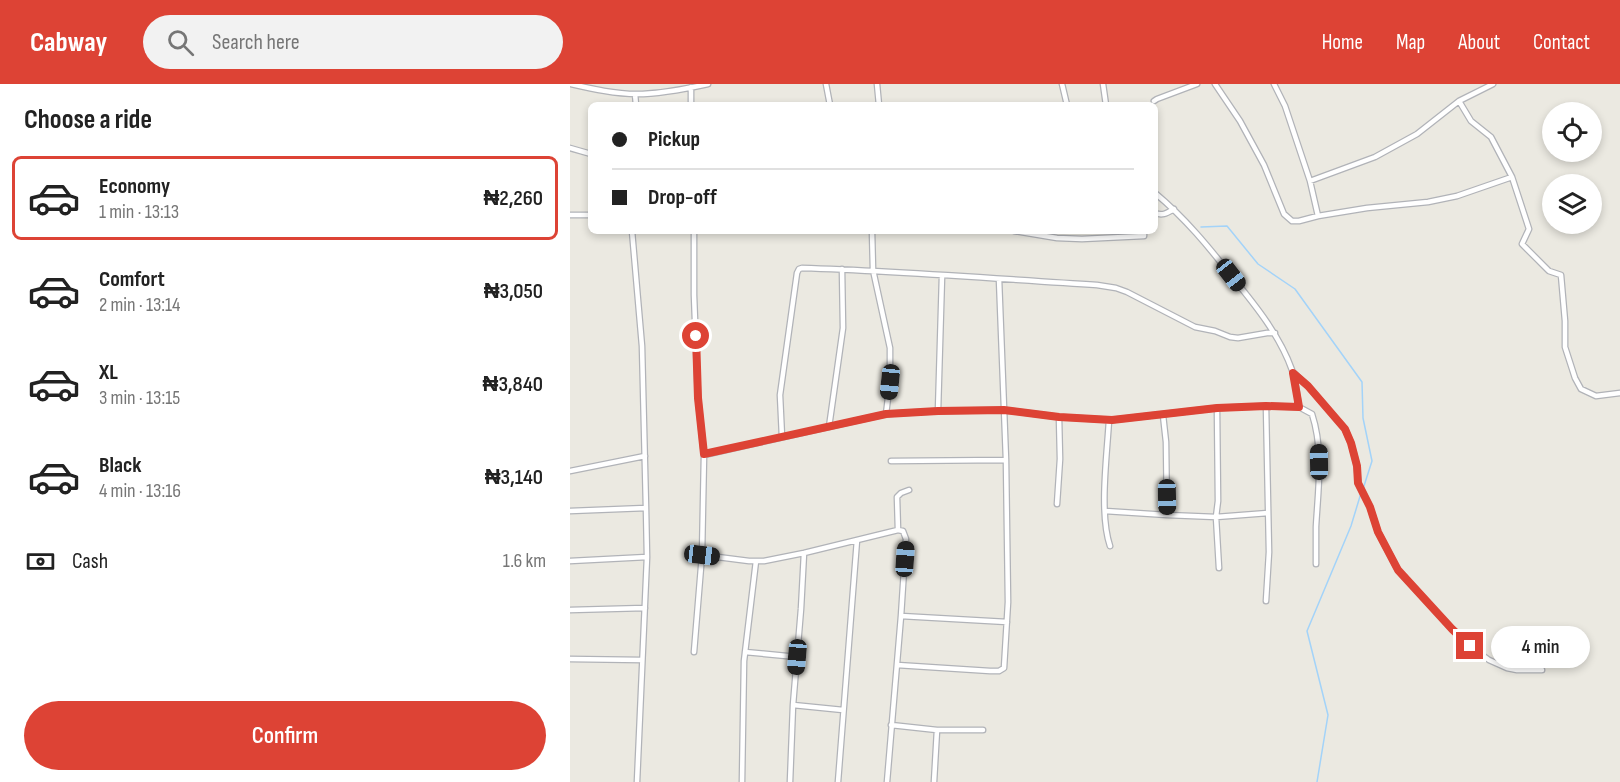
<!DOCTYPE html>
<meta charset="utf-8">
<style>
:root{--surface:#fff;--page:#f2f2f2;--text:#222;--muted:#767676;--line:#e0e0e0;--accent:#dd4335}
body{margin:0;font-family:"Sofia Sans Condensed",sans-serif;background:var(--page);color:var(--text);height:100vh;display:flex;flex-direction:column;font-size:22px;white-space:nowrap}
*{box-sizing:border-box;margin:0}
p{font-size:20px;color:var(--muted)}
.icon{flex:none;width:33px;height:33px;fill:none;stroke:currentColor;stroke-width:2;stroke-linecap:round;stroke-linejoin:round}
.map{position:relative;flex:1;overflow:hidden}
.drawer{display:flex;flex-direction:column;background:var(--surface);width:570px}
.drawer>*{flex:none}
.banner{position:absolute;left:18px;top:18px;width:570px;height:132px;border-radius:9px;box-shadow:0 3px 9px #0003;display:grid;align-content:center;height:132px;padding:0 24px;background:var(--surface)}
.buttons{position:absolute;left:972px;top:18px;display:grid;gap:12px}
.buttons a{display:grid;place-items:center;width:60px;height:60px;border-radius:50%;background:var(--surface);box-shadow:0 3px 9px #0003;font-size:30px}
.end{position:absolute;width:27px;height:27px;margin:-14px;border:8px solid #dd4335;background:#fff;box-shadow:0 0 0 3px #fff}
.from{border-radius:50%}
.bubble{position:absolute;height:42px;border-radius:21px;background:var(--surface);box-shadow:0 3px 9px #0003;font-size:20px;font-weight:600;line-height:42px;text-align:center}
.car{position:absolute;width:18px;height:36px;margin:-18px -9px;border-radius:8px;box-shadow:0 0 4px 2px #0007;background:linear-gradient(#222 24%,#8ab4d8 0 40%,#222 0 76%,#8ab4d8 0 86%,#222 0)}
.banner b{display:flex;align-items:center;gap:21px;height:57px;font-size:22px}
.banner b+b{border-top:2px solid var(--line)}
.banner i{width:15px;height:15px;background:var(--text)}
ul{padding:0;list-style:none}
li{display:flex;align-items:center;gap:18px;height:84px;margin:0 12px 9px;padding:0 12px;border:3px solid transparent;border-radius:9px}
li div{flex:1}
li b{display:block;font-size:22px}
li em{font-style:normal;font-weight:600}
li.active{border-color:var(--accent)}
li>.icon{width:54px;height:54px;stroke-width:1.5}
h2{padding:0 24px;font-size:27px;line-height:72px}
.pay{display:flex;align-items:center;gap:15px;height:66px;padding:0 24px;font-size:22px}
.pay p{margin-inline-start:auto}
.button{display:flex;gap:12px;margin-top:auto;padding:12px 24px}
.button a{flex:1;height:69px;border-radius:36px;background:var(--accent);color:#fff;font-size:24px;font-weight:600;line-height:69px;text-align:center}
header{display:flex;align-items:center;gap:36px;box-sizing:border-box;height:84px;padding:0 30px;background:var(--accent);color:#fff}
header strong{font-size:28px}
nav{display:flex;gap:33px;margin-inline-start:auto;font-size:21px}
.search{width:420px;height:54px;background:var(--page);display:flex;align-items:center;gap:15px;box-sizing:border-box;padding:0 21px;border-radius:33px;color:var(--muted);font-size:22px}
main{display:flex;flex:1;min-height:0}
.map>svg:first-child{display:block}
</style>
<header>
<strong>Cabway</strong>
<div class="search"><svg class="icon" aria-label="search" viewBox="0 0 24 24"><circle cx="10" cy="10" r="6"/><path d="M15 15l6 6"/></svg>Search here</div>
<nav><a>Home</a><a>Map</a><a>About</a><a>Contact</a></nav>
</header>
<main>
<section class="drawer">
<h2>Choose a ride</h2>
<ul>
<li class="active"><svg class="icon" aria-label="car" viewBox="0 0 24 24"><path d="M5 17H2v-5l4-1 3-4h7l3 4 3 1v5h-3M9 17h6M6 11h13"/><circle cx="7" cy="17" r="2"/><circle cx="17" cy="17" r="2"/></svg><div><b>Economy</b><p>1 min · 13:13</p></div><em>₦2,260</em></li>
<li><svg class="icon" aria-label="car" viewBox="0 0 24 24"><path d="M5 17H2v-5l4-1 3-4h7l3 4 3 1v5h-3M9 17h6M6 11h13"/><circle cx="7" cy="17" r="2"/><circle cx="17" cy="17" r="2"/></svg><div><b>Comfort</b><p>2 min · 13:14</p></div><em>₦3,050</em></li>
<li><svg class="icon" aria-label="car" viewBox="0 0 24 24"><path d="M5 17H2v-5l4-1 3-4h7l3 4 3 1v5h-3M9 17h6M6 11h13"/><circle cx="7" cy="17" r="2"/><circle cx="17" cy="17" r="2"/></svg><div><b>XL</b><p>3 min · 13:15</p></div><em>₦3,840</em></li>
<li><svg class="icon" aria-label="car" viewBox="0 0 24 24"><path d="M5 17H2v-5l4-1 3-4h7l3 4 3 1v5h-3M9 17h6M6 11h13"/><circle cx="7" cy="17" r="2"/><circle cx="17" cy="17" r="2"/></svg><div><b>Black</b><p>4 min · 13:16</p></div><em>₦3,140</em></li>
</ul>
<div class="pay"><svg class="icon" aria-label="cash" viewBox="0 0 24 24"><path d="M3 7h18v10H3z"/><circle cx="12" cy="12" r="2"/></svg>Cash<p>1.6 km</p></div>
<div class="button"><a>Confirm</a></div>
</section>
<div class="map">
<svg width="1050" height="698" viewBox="0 0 1050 698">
<rect width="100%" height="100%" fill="#ebe9e1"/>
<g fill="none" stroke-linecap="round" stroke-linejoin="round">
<path stroke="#a3d3f9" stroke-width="1.5" d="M631,143L657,142L688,180L725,205L792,298L793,334L802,377L793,405
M747,698L758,631L737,547L781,442L791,409"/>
<g stroke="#b1b3b8" stroke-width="7">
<path id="street" d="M1,0C23,5 45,10 67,10C91,10 115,5 138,0
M256,0L260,21
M307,0L309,21
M492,0L497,21
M533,0L536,21
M645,0L670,37L694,81L714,130L722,137H729L748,132L797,124L858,118L887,112L942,93
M704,0L715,22L740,97L748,132
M121,3V21
M65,10L66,21
M584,17L587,15L627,0
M889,17L901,37L921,53L942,93L959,145L952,160L979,187L991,191L995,237V263L1005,294L1011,305L1026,312L1050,309
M0,64L21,70
M740,97L805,73L847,50L889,17L923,0
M585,109C615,134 639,163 663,194C686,222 710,252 722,286C726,298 727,311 729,323L742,330C754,367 748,405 746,443C746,455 746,468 746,480
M585,129C593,132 597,129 604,125
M0,131H21
M62,147L72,262L76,424L77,473L67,698
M302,147L303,186L320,264V298L316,330
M444,147L487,154L512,155L574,152V147
M724,289L738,302L775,345L781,359L787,382L788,399L800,423L808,448L828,486L882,545L900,562L919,576L937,584L947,586H972
M647,324L648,417L646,433L649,484
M368,327L372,192
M593,331L596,358L597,431
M539,336C537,372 529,429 540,462
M259,343L273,244L272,185
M212,353L210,311L227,189L229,185L232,184C331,187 429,195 527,201L546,204L557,208L625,243L645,247L660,253L668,254L697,249H705
M134,371L316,330L368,327L434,326L489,333L542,336L647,324L696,322L729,323
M321,377L436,376
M0,387L75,372
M487,420L490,375L489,333
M0,427L76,424
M535,427L597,431L646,433L698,429
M328,446L327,413L331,409L339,406
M132,471L179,477H194L234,469L328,446L333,447L336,455L331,532L317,698
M0,477L77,473
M696,517L699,468L696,322
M0,526L75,524
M331,532L437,538
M124,568L132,471L134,371L128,314L124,211V147
M175,568L227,573
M0,575L72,576
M327,581L420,587H429L434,584L438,518L436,376L429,195
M223,621L273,626
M321,641L367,646H413
M172,698L174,577L186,477
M220,698L223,621L231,525L234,469
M268,698L287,456
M364,698L367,646"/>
</g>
<use href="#street" stroke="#fff" stroke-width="4.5"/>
</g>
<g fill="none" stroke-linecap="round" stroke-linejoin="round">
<path stroke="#dd4335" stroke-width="8" d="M126,252L128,314L134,370L316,330L368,327L434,326L489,333L542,336L647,324L696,322L729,323L723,289L738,302L775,345L781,359L787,382L788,399L800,423L808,448L828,486L882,545L900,562"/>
</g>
</svg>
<div class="buttons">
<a><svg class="icon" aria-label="locate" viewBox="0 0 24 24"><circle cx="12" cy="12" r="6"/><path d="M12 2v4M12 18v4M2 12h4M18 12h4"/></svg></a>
<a><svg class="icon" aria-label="layers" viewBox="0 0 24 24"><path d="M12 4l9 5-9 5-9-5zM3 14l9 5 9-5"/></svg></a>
</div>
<i class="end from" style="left:126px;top:252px"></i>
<i class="end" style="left:900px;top:562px"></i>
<div class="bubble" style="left:921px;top:542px;width:99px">4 min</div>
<i class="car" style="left:661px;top:191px;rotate:142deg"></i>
<i class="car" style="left:320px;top:298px;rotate:186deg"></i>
<i class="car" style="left:749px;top:378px;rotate:359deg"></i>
<i class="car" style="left:597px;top:413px;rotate:179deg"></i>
<i class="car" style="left:132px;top:471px;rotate:97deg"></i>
<i class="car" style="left:335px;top:475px;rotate:4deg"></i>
<i class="car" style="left:227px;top:573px;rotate:185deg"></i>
<div class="banner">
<b><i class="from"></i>Pickup</b>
<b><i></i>Drop-off</b>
</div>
</div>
</main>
